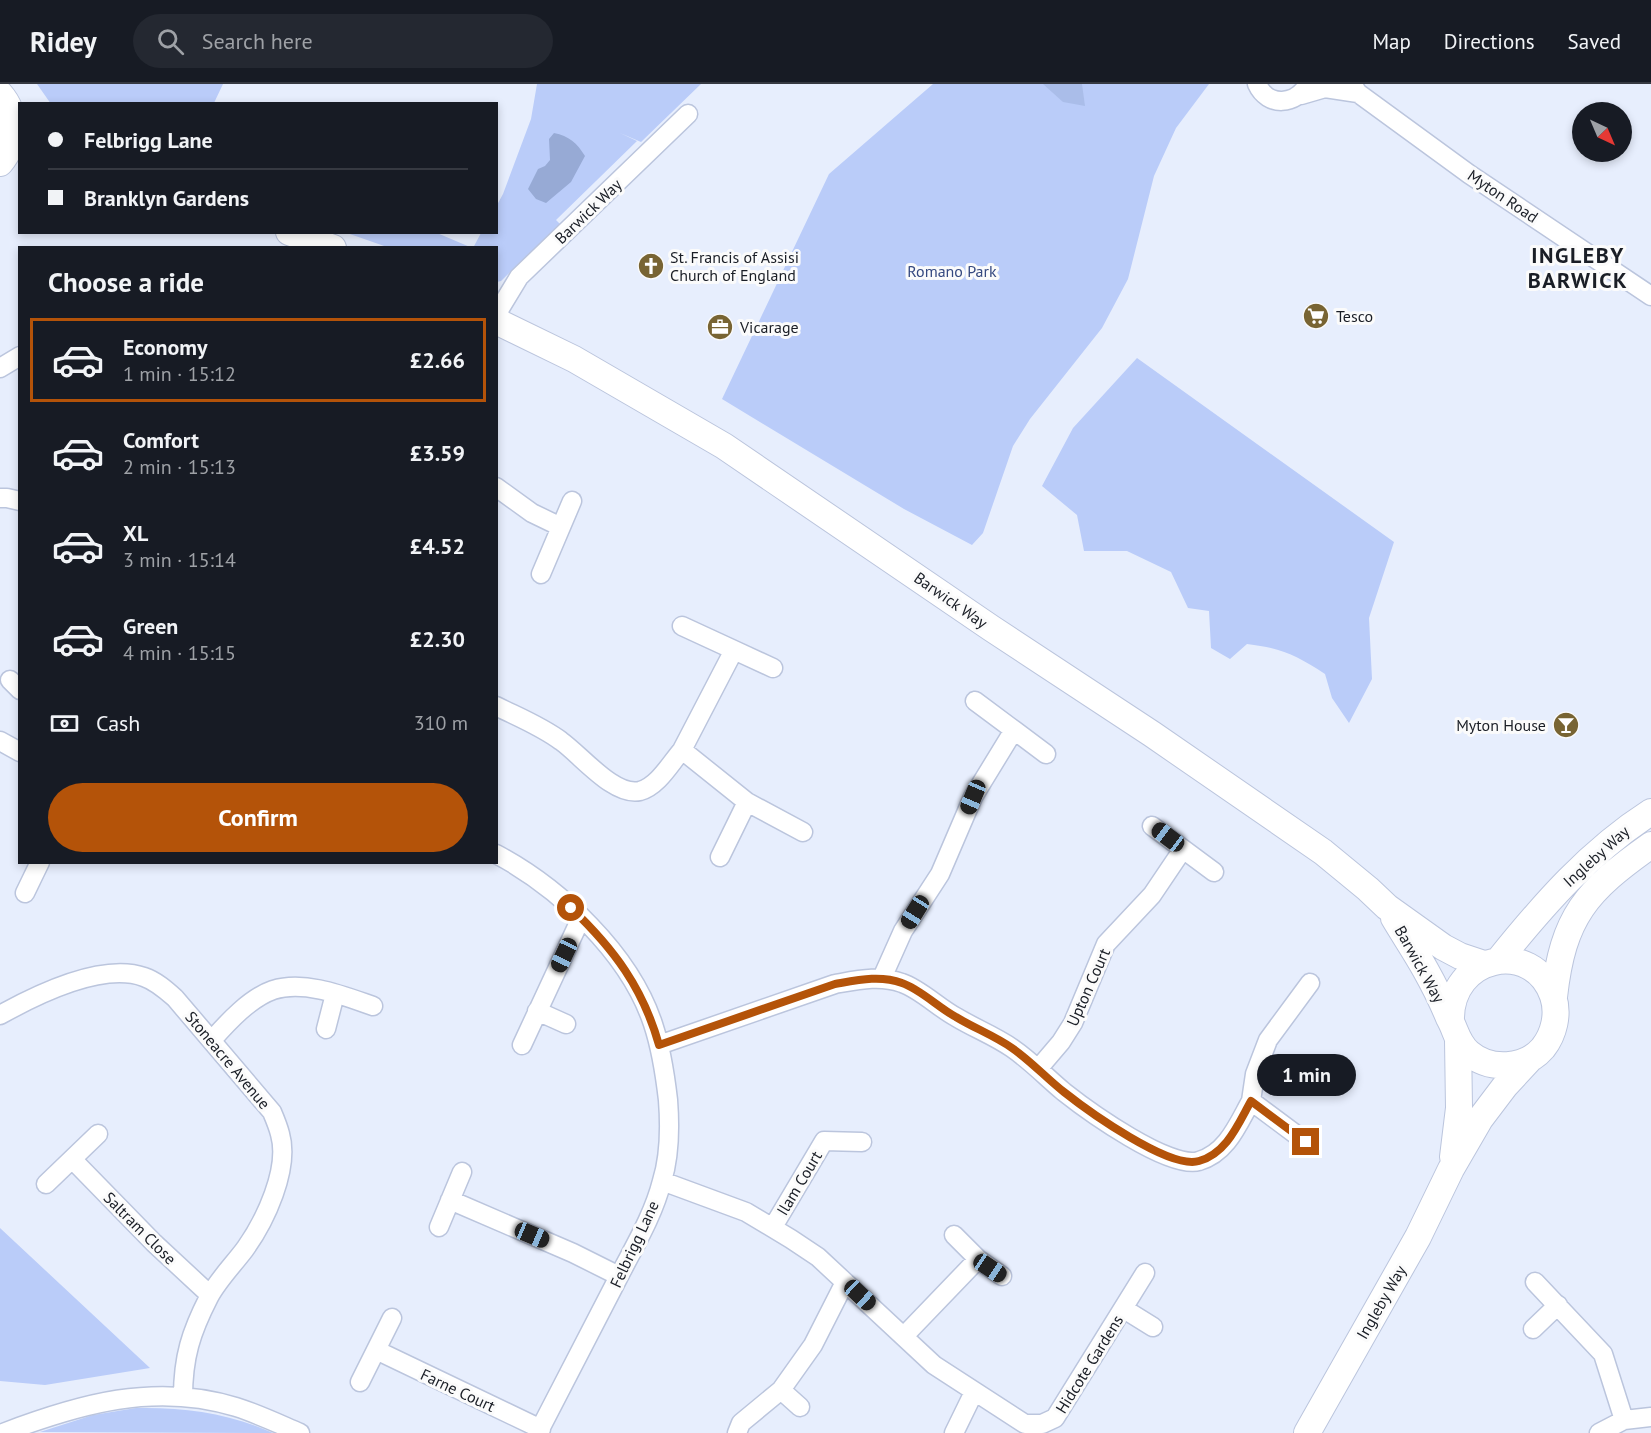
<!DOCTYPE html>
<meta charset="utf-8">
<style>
:root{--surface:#171b24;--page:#242831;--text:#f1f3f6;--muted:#9ea1a6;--line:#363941;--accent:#b45309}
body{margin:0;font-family:"PT Sans",sans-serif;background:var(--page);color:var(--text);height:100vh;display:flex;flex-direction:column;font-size:22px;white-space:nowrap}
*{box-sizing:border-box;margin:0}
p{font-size:20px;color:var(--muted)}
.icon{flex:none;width:33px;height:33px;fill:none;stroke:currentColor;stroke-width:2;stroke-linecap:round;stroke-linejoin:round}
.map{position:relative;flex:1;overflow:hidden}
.details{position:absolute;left:18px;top:162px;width:480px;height:618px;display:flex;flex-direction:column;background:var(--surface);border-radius:0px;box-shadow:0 3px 9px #0003}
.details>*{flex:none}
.banner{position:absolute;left:18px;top:18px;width:480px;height:132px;border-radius:0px;box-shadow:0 3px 9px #0003;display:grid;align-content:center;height:132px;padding:0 30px;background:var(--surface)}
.needle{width:39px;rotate:136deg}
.fabs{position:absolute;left:1572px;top:18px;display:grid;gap:12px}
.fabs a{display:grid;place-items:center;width:60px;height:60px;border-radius:50%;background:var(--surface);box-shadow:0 3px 9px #0003;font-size:30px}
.end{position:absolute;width:27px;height:27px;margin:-14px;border:8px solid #b45309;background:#fff;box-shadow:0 0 0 3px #fff}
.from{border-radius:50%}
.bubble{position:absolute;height:42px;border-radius:21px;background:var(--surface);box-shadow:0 3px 9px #0003;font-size:20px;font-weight:800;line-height:42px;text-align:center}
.car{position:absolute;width:18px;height:36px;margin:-18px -9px;border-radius:8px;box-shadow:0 0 4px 2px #0007;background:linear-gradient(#222 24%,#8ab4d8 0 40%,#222 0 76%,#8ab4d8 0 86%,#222 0)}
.banner b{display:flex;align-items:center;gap:21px;height:57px;font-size:22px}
.banner b+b{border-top:2px solid var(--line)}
.banner i{width:15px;height:15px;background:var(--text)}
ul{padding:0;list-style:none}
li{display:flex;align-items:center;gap:18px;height:84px;margin:0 12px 9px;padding:0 18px;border:3px solid transparent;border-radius:0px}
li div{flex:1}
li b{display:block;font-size:22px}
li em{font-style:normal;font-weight:800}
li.current{border-color:var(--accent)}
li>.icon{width:54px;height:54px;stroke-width:1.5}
h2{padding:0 30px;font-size:27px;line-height:72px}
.pay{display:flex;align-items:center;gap:15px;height:66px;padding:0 30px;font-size:22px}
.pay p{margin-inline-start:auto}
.primary-button{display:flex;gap:12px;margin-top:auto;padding:12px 30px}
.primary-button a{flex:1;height:69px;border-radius:36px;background:var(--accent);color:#fff;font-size:24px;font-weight:800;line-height:69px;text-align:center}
header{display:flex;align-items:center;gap:36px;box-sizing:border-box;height:84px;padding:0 30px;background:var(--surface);border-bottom:2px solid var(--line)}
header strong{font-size:28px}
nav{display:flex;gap:33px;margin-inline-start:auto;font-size:21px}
.search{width:420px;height:54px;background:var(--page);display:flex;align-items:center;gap:15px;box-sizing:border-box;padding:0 21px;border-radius:33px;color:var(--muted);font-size:22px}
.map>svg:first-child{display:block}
</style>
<header>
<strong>Ridey</strong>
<div class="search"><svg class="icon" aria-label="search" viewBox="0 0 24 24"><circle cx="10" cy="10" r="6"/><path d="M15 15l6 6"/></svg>Search here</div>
<nav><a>Map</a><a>Directions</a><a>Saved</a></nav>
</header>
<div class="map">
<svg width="1651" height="1349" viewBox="0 0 1651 1349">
<rect width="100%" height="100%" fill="#e7eefd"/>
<path fill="#baccf9" d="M37,0H223L214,19L51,20Z
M537,0H701L641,58L620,49L637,57L556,136L560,140L501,197L497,198L496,164H473L481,149L496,148L497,121L503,110L531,35Z
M933,0H1209L1176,44L1154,92L1128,195L1102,244L1030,335L1013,362L983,449L972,461L904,425L722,315L829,90Z
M347,149H437L470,163H387Z
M1137,274L1394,458L1369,534L1372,595L1349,639L1332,614L1325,590C1297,572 1282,564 1247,560L1230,575L1211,564L1209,527L1188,524L1171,488L1127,467H1084L1077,431L1042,402L1073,344Z
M0,1144L150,1284L45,1301L0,1297Z
M136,1324C184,1323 229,1329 273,1349L40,1348L93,1331Z"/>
<path fill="#aabde9" d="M1043,0H1082L1085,22L1063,18Z"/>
<path fill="#97aad5" d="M554,49C569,52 577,59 585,72L571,98L546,119L536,115L528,105L538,85L545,82L550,76L549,55Z"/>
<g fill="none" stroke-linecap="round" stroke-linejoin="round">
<g stroke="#bbc5dd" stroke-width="21">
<path id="street" d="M1257,0C1268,24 1296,21 1308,0
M1352,0L1358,9L1469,90L1651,212
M1301,11L1325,4L1358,9
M496,231L519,193L688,30
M0,284L20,272
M496,403L532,429L561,443
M0,414H7L20,417
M541,490L572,417
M734,566L773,584
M10,596L20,606
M496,622C518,633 541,642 561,657C581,671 614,713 640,707C658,702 670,680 682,666L747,718L803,748
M1014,646L1046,670
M0,657L20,668
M682,666L734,566L682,542
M1183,765L1214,788
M496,770C560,804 630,870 653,940C661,964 665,990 668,1016C670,1042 670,1071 662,1097C653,1133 632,1166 615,1200C590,1249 564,1299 538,1349
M720,773L747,718
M25,809L40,778
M882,894L903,847L940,790L973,713L1014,646L975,617
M537,927L566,940
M0,931C36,911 102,878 144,893C156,897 166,906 175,914L272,1028C275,1035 278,1042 280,1050C290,1085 265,1137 245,1165C233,1181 218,1196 209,1213C191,1248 183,1273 183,1313
M326,945L335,910
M212,956C228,938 250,914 273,906C305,896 344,912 373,922
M522,961L581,834
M659,961L835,900C858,896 880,891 902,899C920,905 939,924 956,933C974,944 995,952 1012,964C1031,977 1046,993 1064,1008C1088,1027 1170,1086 1199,1077C1227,1069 1238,1040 1251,1017L1306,1058
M1038,985L1061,958L1073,939L1106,860L1152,811L1183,765L1152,742
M1251,1017L1255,990L1268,956L1310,899
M98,1050L72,1075L154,1159L210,1211
M662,1097L746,1128L791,1155L818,1173L934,1281L1025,1340H1042L1055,1334L1145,1189
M46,1100L72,1075
M450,1116L573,1169L619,1192
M439,1143L462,1088
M773,1143L824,1057L862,1058
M954,1151L978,1175L1002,1192
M1535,1198L1603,1270L1624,1336
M1124,1225L1153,1243
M1533,1245L1558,1221
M904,1252L978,1175
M376,1266L541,1345
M360,1298L392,1234
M781,1306L800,1323
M3,1349C79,1320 155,1298 236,1323C258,1330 279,1340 300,1349
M737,1349L741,1339L781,1306L813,1261L845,1198
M954,1349L974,1308
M1599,1349L1624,1336L1651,1333"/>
</g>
<g stroke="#bbc5dd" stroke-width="28">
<path id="secondary" d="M0,10C17,29 17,59 0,79
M289,148L333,164
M496,237L574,275L724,362L991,544L1152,650L1323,768L1368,805L1387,823L1443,863L1460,872L1484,880
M1394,834C1404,851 1415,867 1425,885C1434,901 1442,917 1449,934C1456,946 1457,959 1469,969C1490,987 1525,985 1543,964C1554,950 1559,930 1553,912C1533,854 1449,871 1451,937
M1498,877C1543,821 1590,767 1651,728
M1554,913C1563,832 1586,807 1651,761
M1453,1073L1459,1024L1458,956
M1307,1349L1418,1153L1451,1085L1480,1035L1505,1002L1530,975"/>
</g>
<use href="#street" stroke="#fff" stroke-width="18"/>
<use href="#secondary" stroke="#fff" stroke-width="26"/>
</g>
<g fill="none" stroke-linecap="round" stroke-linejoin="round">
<path stroke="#b45309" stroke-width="8" d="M571,824C614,865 643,904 659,961L835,900C858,896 880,891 902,899C920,905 939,924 956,933C974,944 995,952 1012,964C1031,977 1046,994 1064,1008C1088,1027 1170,1086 1199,1077C1227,1069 1238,1040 1251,1017L1306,1058"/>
</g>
<defs>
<g id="church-disc" transform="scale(1.35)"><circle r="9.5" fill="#786433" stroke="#fbfbfb"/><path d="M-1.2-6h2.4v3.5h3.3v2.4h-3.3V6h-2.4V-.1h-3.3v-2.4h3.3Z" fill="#fff"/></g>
<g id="supermarket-disc" transform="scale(1.35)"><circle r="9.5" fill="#786433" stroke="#fbfbfb"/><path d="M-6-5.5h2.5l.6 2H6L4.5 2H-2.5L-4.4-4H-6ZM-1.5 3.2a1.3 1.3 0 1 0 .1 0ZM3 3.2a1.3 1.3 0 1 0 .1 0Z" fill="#fff"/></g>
<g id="office-disc" transform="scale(1.35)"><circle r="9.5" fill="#786433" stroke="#fbfbfb"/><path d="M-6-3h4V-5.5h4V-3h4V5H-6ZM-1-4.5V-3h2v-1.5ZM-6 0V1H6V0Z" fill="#fff"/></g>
<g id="bar-disc" transform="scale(1.35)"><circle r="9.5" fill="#786433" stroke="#fbfbfb"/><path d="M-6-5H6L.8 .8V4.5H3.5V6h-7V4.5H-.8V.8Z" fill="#fff"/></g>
</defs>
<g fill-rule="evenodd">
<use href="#church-disc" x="651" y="182"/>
<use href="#supermarket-disc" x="1316" y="232"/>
<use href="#office-disc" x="720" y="243"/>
<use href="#bar-disc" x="1566" y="641"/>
</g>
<g text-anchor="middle" stroke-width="6" stroke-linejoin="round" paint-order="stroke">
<g font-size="16" fill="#1a1e26" stroke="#fbfbfb">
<text transform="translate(1503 112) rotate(34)" y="6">Myton Road</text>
<text transform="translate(588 127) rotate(-44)" y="6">Barwick Way</text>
<text transform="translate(951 516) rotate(35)" y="6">Barwick Way</text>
<text transform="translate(1596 772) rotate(-42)" y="6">Ingleby Way</text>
<text transform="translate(1420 880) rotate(61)" y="6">Barwick Way</text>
<text transform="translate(1088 903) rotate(-66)" y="6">Upton Court</text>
<text transform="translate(228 976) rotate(50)" y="6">Stoneacre Avenue</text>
<text transform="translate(799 1099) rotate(-59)" y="6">Ilam Court</text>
<text transform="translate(140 1144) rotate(45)" y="6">Saltram Close</text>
<text transform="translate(634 1160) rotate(-65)" y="6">Felbrigg Lane</text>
<text transform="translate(1381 1218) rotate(-60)" y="6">Ingleby Way</text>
<text transform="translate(1089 1280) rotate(-58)" y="6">Hidcote Gardens</text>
<text transform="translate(458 1306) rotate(25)" y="6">Farne Court</text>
</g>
<g font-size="16" fill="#1a1e26" stroke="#fbfbfb" text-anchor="start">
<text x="670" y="179">St. Francis of Assisi<tspan x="670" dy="18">Church of England</tspan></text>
<text x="1336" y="238">Tesco</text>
<text x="740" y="249">Vicarage</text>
<text x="1546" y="647" text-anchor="end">Myton House</text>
</g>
<g font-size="16" fill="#354980" stroke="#fbfbfb">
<text x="952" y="193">Romano Park</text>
</g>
<g font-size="22" font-weight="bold" letter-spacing="1.5" fill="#1a1e26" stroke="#fbfbfb">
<text x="1578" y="179">INGLEBY<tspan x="1578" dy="25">BARWICK</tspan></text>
</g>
</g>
</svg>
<div class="fabs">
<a><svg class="needle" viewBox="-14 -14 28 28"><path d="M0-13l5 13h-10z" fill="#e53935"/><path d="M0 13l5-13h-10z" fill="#9ea1a6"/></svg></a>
</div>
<i class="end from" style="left:571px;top:824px"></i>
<i class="end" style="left:1306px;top:1058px"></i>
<div class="bubble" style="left:1257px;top:970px;width:99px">1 min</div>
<i class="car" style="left:973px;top:713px;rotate:203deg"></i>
<i class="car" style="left:1168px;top:753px;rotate:307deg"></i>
<i class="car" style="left:915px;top:828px;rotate:212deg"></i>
<i class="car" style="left:564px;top:871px;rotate:205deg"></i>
<i class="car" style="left:532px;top:1151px;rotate:113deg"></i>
<i class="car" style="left:990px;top:1184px;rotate:124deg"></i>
<i class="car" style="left:860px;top:1211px;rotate:133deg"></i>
<div class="banner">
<b><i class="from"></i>Felbrigg Lane</b>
<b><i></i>Branklyn Gardens</b>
</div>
<section class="details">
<h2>Choose a ride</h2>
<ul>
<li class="current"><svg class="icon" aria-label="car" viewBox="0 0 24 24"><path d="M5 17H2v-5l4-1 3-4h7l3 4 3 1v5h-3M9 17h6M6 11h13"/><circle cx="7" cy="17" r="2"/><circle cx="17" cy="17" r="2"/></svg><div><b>Economy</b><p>1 min · 15:12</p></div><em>£2.66</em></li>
<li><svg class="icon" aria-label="car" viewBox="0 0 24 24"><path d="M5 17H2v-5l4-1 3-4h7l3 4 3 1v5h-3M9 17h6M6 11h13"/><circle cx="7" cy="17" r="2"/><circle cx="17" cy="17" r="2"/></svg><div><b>Comfort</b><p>2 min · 15:13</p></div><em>£3.59</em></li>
<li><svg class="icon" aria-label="car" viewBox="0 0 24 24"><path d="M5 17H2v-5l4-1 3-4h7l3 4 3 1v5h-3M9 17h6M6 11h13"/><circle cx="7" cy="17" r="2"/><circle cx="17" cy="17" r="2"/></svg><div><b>XL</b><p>3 min · 15:14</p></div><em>£4.52</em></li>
<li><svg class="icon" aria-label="car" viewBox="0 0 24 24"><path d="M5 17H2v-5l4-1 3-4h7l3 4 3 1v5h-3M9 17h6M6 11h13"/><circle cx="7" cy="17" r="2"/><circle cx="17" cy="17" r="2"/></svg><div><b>Green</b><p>4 min · 15:15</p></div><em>£2.30</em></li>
</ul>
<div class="pay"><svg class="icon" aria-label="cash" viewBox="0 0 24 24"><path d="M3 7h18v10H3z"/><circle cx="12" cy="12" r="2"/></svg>Cash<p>310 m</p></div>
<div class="primary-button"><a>Confirm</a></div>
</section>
</div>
